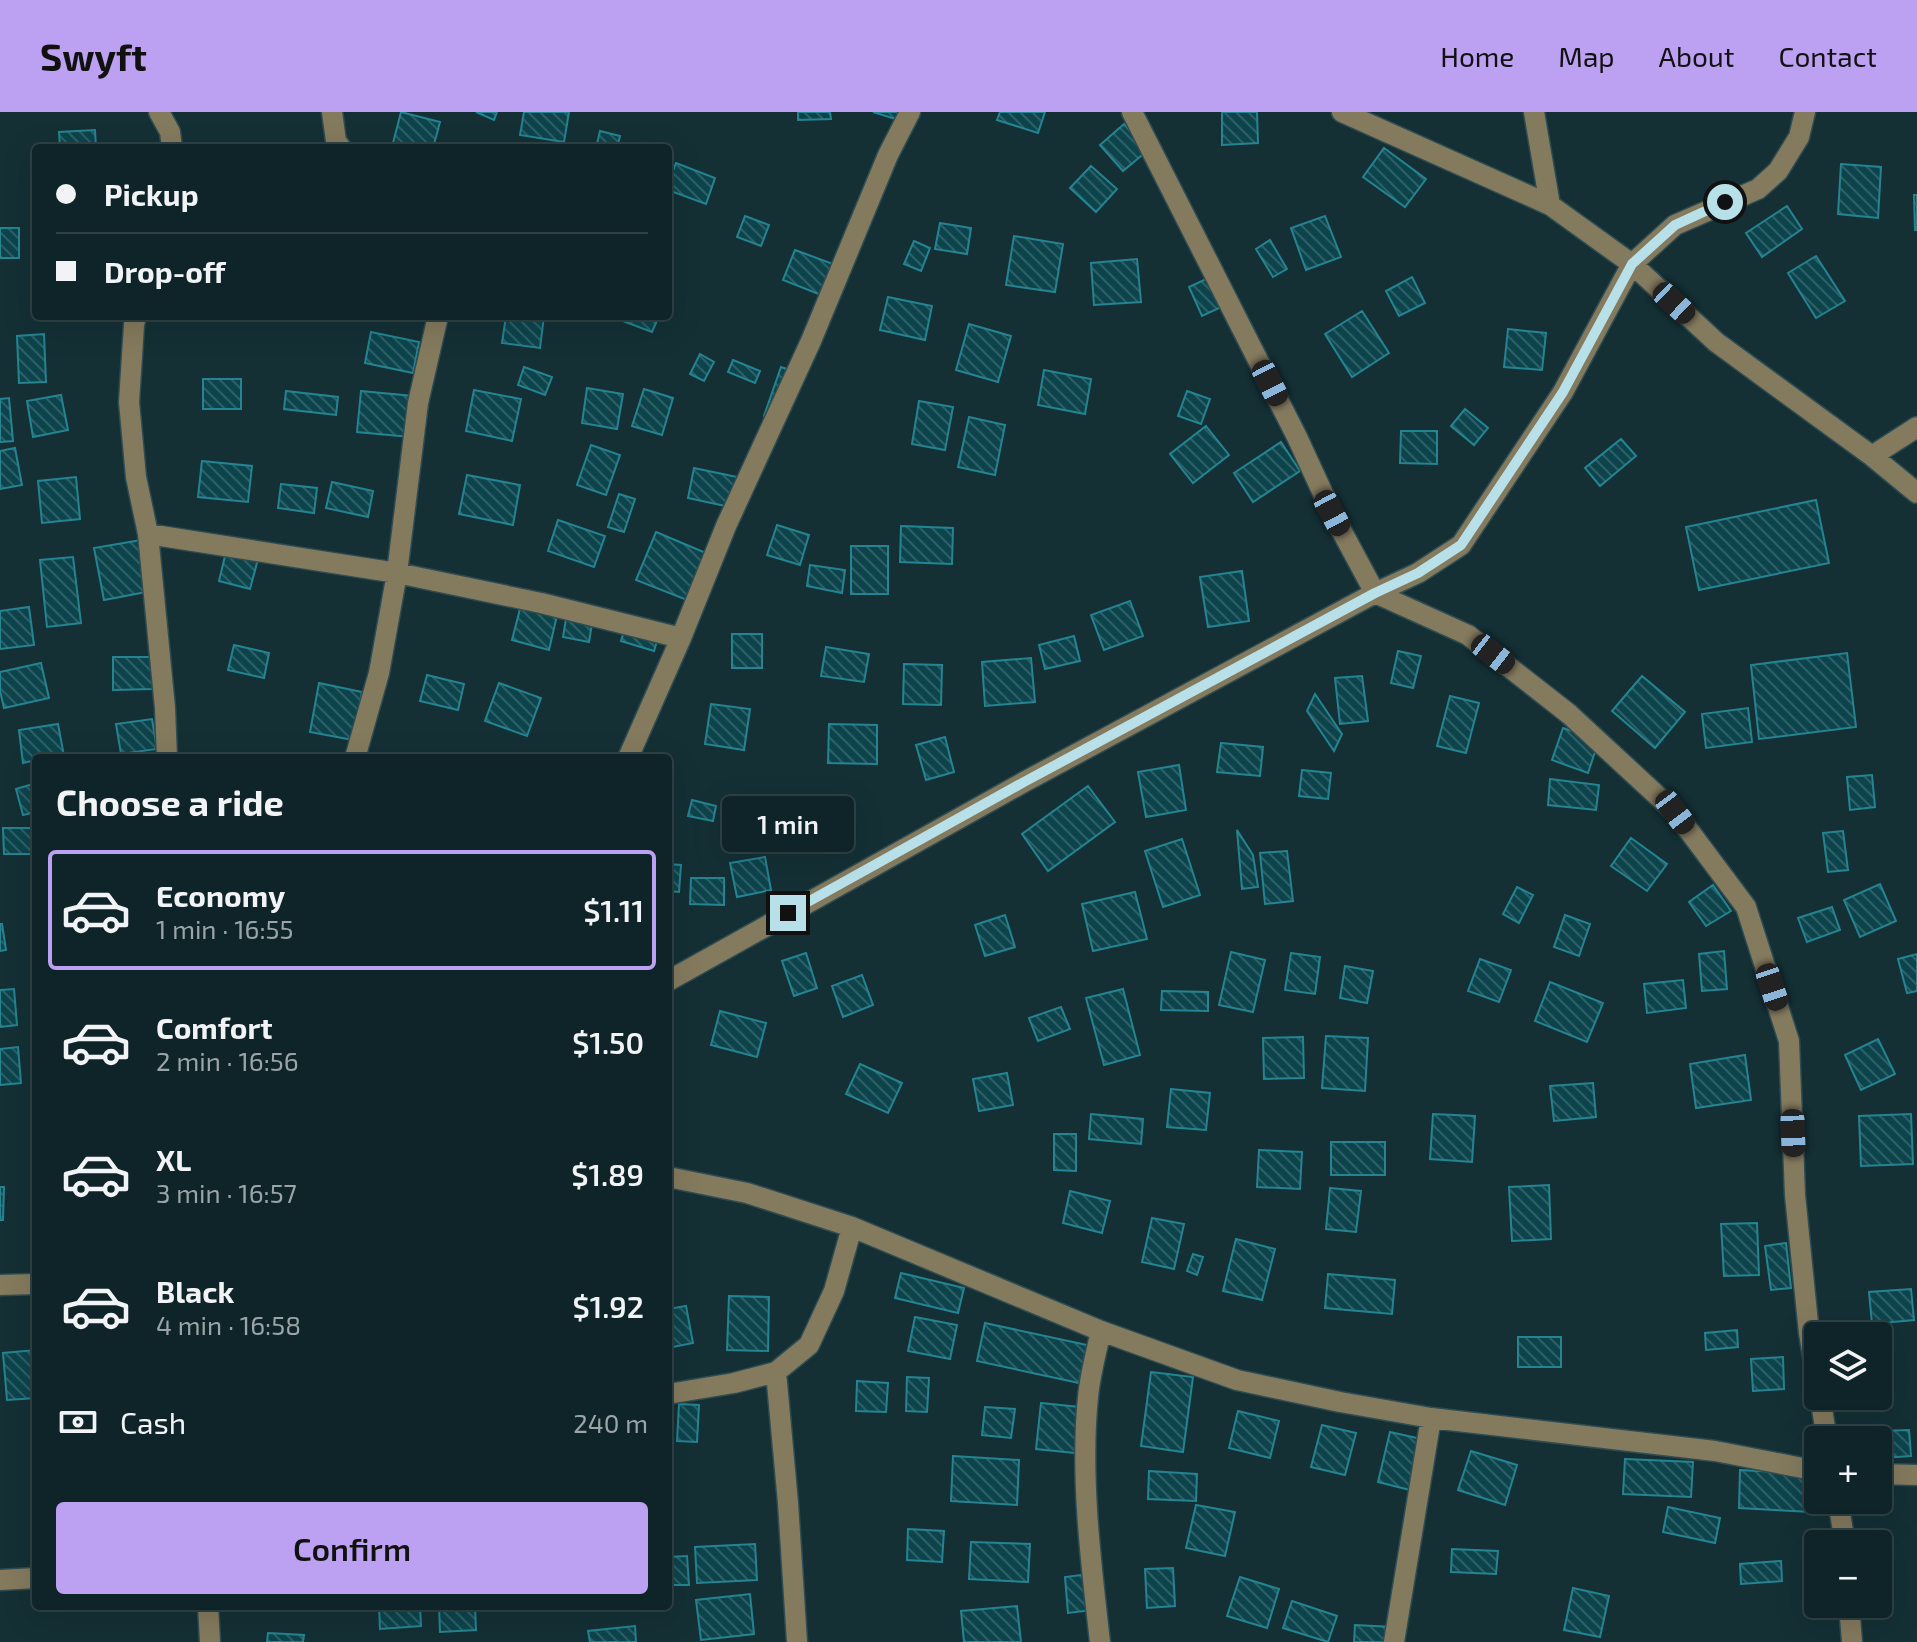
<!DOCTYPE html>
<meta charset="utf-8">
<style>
:root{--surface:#0f2428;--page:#1d3034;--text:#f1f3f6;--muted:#9ba4a8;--line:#2f4145;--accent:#bca0f2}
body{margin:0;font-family:"Exo 2",sans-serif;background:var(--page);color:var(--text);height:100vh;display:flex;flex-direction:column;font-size:30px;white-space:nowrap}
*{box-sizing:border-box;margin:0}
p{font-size:26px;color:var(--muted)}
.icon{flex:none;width:44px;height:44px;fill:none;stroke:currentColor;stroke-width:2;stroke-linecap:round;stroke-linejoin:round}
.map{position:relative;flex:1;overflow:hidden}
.drawer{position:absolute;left:32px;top:642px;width:640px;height:856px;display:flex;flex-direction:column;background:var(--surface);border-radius:8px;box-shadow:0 8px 32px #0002,0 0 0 2px var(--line)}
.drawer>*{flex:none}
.guide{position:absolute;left:32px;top:32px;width:640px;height:176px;border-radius:8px;box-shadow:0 8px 32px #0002,0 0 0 2px var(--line);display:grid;align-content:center;height:176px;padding:0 24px;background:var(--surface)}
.buttons{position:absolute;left:1804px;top:1210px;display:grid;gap:16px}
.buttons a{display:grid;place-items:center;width:88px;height:88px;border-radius:8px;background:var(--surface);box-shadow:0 8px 32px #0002,0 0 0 2px var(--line);font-size:40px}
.end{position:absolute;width:36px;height:36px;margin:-18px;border:10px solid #b8e0e8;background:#111;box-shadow:0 0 0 4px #111}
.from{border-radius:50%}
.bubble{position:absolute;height:56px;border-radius:8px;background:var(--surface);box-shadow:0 8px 32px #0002,0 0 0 2px var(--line);font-size:26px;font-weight:600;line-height:56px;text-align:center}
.car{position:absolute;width:24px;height:48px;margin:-24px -12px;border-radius:10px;box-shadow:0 0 6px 2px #0007;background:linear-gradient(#222 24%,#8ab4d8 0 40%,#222 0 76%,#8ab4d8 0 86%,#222 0)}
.guide b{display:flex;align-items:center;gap:28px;height:76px;font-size:30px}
.guide b+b{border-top:2px solid var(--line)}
.guide i{width:20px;height:20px;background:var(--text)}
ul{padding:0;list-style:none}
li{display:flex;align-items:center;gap:24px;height:120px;margin:0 16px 12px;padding:0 8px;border:4px solid transparent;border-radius:8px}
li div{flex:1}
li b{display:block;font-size:30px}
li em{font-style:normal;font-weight:600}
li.selected{border-color:var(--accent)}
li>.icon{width:72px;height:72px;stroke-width:1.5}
h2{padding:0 24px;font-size:36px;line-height:96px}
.pay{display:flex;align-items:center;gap:20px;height:88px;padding:0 24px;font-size:30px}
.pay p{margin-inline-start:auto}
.cta{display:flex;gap:16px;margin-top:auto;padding:16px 24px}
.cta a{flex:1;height:92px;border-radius:8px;background:var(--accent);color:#111;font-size:32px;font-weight:600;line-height:92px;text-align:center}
header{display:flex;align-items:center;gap:48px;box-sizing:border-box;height:112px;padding:0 40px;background:var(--accent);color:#111}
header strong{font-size:38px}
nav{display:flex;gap:44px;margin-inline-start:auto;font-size:28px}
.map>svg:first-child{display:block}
</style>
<header>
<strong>Swyft</strong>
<nav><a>Home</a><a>Map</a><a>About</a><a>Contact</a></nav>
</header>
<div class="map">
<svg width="1917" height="1530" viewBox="0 0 1917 1530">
<defs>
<pattern id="building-back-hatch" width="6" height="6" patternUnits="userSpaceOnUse" patternTransform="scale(2)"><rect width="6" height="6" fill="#0d444c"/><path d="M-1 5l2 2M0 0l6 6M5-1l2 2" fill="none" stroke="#2e5f66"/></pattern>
</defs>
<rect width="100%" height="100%" fill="#143035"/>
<path fill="url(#building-back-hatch)" stroke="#248492" stroke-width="2" d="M401,0L440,10L433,36L392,35Z
M476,0H497L494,8Z
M524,0H569L564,30L520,23Z
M798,0H830L831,7L798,8Z
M873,0H905L902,9Z
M1000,0H1045L1038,21L997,8Z
M1222,0H1257L1258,31L1222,33Z
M1124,12L1147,39L1123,59L1100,33Z
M95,18L96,36H60L59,20Z
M600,19L620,24L617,36H596Z
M1384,36L1426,67L1405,95L1363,65Z
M676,51L715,66L706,92L668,78V72Z
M1841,52L1881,55L1878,106L1838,102Z
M1091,54L1117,77L1096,100L1070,76Z
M1914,83H1917V118H1915Z
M1787,94L1802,117L1762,145L1746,121Z
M745,104L769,113L761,134L737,125Z
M1325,104L1341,145L1306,158L1291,116Z
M940,111L971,116L967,142L935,137Z
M0,116H19V146H0Z
M1014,124L1063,132L1055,180L1006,173Z
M1270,128L1287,157L1273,165L1256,137Z
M914,129L930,136L921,159L904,152Z
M795,138L833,152L821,183L783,168Z
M1816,144L1845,189L1816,206L1788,161Z
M1137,147L1141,190L1094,193L1091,151Z
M1221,160L1234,189L1202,204L1189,175Z
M1412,165L1425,191L1399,204L1386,179Z
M888,185L932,194L925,228L880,218Z
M1362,199L1389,241L1352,265L1325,222Z
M506,204H544L540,236L502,231Z
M622,204H659L652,220L620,208Z
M969,212L1011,224L998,270L956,258Z
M1508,217L1546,221L1542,258L1504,255Z
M371,220L419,230L413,261L365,251Z
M44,222L46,270L19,271L17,224Z
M700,242L714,250L704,269L690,262Z
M733,248L760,259L755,271L728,260Z
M524,255L552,265L545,283L518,273Z
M781,255L799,261L782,311L764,304Z
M1044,258L1091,267L1085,302L1038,293Z
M203,267H241V297H203Z
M587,276L623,282L617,317L582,311Z
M644,277L673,286L662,323L632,314Z
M474,278L521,287L512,329L466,319Z
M286,279L338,285L336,303L284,297Z
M361,279L413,284L410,325L357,320Z
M1187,279L1210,287L1201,312L1178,304Z
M61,283L68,318L33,325L27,289Z
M9,286L13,329L0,330V287Z
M919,289L953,295L945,338L912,332Z
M1465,297L1488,316L1474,333L1451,314Z
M969,305L1005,313L995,363L958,355Z
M1206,314L1229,343L1193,371L1170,342Z
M1401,319H1437V352L1400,351Z
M1621,327L1636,344L1600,374L1585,356Z
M1281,330L1300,359L1253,390L1234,361Z
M591,333L620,343L606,383L577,373Z
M15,336L22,373L0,377V339Z
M202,349L252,354L248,390L198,385Z
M694,356L737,365L730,395L688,386Z
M467,363L520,373L513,413L459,402Z
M76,365L80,407L42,411L38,369Z
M332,370L373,379L368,405L326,396Z
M281,372L317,376L314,401L278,396Z
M619,382L635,387L624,420L608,415Z
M1816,388L1829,451L1699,478L1686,415Z
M558,408L605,424L594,455L548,439Z
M777,413L809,423L800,453L767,443Z
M901,414L953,416L952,452L900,450Z
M656,420L706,441L687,488L636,468Z
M153,426L162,477L104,488L94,436Z
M851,434H888V482H851Z
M226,440L258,447L250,477L219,469Z
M73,445L81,511L47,515L40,448Z
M810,453L845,458L842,481L807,474Z
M1242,459L1249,509L1208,515L1200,465Z
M522,489L558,499L549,538L512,528Z
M1130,489L1143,524L1104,538L1091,503Z
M29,495L34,533L0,537V499Z
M628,505L661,516L654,539L621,529Z
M566,507L592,512L589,530L563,525Z
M732,522H762V556H732Z
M1074,524L1080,549L1045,557L1039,533Z
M234,533L269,541L264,566L228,558Z
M826,535L869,542L864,570L821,564Z
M1398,539L1421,544L1413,576L1391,571Z
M1847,541L1856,615L1759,627L1751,553Z
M113,545H153V577L113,578Z
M1031,546L1035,590L985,594L982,550Z
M41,551L49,586L4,596L0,579V560Z
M904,552L942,553L941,593L903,592Z
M427,563L464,572L458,598L420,589Z
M1362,564L1368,609L1340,612L1335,566Z
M1642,564L1685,600L1655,636L1612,599Z
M319,571L362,580L353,628L310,620Z
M499,571L541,586L527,624L485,609Z
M1315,582L1342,622L1334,639L1307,599Z
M1450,584L1479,591L1466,641L1437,634Z
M711,592L750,597L744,638L705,632Z
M1748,596L1752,630L1706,636L1702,602Z
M152,607L157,637L121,642L116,612Z
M58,612L64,644L36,646V648L23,651L19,618Z
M829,612L877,613V652L828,651Z
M1563,616L1599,628L1588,661L1552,648Z
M945,625L954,660L926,668L916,633Z
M1221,631L1263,635L1260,664L1217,660Z
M1179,653L1186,698L1146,705L1138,660Z
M1302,658L1331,661L1328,687L1299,684Z
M1872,663L1875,695L1850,698L1847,665Z
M1550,667L1599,673L1596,698L1548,693Z
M36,671V700L23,703L16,677Z
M1088,674L1115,710L1048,759L1022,722Z
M692,688L716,694L713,709L688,704Z
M783,691H820V726H783Z
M3,716H36V742H4Z
M1237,718L1253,743L1258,775L1242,777Z
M1843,719L1848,758L1828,760L1823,721Z
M1631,726L1667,752L1647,779L1611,754Z
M1182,727L1200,783L1163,795L1145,739Z
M1287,739L1293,789L1265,792L1260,741Z
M765,745L771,778L737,785L730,751Z
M668,752L681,753L679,780L668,779Z
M691,766H724V793L690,792Z
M1880,772L1896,809L1860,825L1844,788Z
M1713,773L1731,799L1706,814L1689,790Z
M1517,775L1533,783L1519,811L1503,802Z
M1135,780L1147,827L1093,839L1082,792Z
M1832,795L1840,818L1807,830L1798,806Z
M1005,803L1015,835L985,844L975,813Z
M1565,803L1590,812L1579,844L1554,835Z
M0,812H2L6,838L0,839Z
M1724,839L1727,877L1702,879L1699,842Z
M1231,840L1265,848L1253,900L1219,893Z
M806,841L817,876L794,884L782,849Z
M1291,841L1320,845L1315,882L1285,878Z
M1917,842V879L1907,881L1898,847Z
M1480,847L1511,858L1499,890L1468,879Z
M1345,854L1373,859L1367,891L1340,886Z
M862,863L873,893L843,905L832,874Z
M1683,868L1686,896L1647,901L1644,872Z
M1550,870L1603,891L1587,930L1535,909Z
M14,877L17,913L0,915V878Z
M1123,877L1140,943L1104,953L1086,886Z
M1162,879L1208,880V899L1161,898Z
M1061,895L1070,917L1038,929L1029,906Z
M720,899L766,911L757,945L711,933Z
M1326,924L1368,926L1365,979L1322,976Z
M1303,925L1304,966L1264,967L1263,926Z
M1878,927L1895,962L1861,978L1845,943Z
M18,935L21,971L0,973V937Z
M1745,943L1751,988L1696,996L1690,952Z
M860,952L902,971L888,1001L846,982Z
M1007,961L1013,993L979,999L973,967Z
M1593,971L1596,1005L1554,1009L1550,974Z
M1171,977L1210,981L1206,1018L1167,1015Z
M1091,1002L1143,1007L1141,1032L1089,1027Z
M1433,1002L1475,1004L1472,1050L1430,1047Z
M1911,1002L1913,1052L1861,1054L1859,1004Z
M1054,1022H1076V1059L1054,1058Z
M1331,1030H1385V1063H1331Z
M1259,1038L1302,1040L1300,1077L1257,1075Z
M1549,1073L1551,1127L1512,1129L1509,1075Z
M0,1075H4L3,1108H0Z
M1330,1076L1361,1079L1356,1120L1326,1117Z
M1070,1079L1110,1089L1102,1121L1063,1111Z
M1152,1106L1184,1112L1174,1157L1142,1150Z
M1757,1111L1759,1163L1724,1164L1721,1112Z
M1236,1127L1275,1137L1262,1188L1223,1179Z
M1786,1131L1791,1176L1771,1178L1765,1134Z
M1193,1142L1203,1145L1197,1163L1187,1159Z
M901,1161L964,1176L958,1201L895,1186Z
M1328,1162L1395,1168L1392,1202L1325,1196Z
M1911,1177L1914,1208L1872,1212L1869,1180Z
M729,1184L769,1185L768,1239L727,1238Z
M686,1194L693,1231L668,1236V1197Z
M915,1205L957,1213L950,1247L908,1239Z
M985,1211L1087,1233L1079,1271L977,1249Z
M1737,1218L1738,1235L1706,1238L1705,1221Z
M1518,1225H1561V1255H1518Z
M36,1238V1286L7,1288L3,1241Z
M1783,1245L1784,1277L1753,1279L1751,1247Z
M1151,1260L1193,1265L1183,1340L1141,1334Z
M907,1265L929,1266L927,1300L906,1299Z
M857,1269L888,1271L886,1300L856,1299Z
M1041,1291L1089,1296L1084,1342L1036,1337Z
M679,1292L699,1293L697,1330L677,1329Z
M985,1295L1015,1297L1011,1326L982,1323Z
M1238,1299L1279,1309L1270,1346L1229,1336Z
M1322,1313L1356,1321L1345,1363L1311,1355Z
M1909,1318L1911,1344L1882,1346L1881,1319Z
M1390,1320L1426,1328L1414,1379L1378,1370Z
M1471,1339L1517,1353L1505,1393L1458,1378Z
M953,1344L1019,1348L1017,1393L951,1389Z
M1625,1347L1693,1350L1691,1385L1623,1382Z
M1740,1358L1813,1362L1811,1400L1739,1396Z
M1149,1359L1197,1362L1196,1389L1148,1387Z
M1196,1393L1235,1400L1225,1444L1186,1436Z
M1668,1395L1720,1406L1715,1431L1663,1420Z
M908,1417L944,1419L942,1450L907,1448Z
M971,1430L1030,1432L1028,1470L969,1467Z
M755,1432L757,1468L697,1471L695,1435Z
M1452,1437L1498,1439L1496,1462L1451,1460Z
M687,1444L689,1473H668V1445Z
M1781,1449L1782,1469L1741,1472L1740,1452Z
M1173,1456L1175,1494L1147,1496L1145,1457Z
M1097,1461L1102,1497L1068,1501L1065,1465Z
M1240,1465L1279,1477L1267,1516L1227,1504Z
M1573,1476L1609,1484L1600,1525L1564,1518Z
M750,1482L754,1522L701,1528L696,1488Z
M1292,1489L1337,1504L1328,1530L1283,1516Z
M379,1494H420L421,1514L380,1517Z
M439,1494H475L476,1518L440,1520Z
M1017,1494L1021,1530H964L961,1499Z
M1355,1513L1393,1515V1530H1354Z
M635,1514L636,1530H590L588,1519Z
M268,1521L304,1523L303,1530H267Z"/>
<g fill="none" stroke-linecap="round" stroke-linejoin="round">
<g stroke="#2e4c52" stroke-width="23">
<path id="minor" d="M159,0L170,20L172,36
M332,0L336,29L341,36
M1132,0L1297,325L1332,401L1375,481L1468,523L1569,602L1675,700L1746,795L1789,929L1795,1083L1809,1221L1818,1274
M1342,0L1550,93L1632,152L1716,230L1872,344L1917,381
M1534,0L1550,93
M136,204L134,213L129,290L136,365L148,422L165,596L167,646
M1872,344L1917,315
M148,422L397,461L541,491L681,526
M355,646L379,561L397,461L418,291L438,204
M628,646L681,526L726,414L811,229L888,43L910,0
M668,869L1024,670L1375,481L1418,461L1461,433L1563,280L1632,152L1675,113L1758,77L1778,59L1799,25L1805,0
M668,1065L747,1081L852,1115L1101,1219L1237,1268L1340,1290L1431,1306L1715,1339L1818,1359
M0,1173L36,1172
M776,1260L788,1391L797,1530
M668,1282L734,1271L776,1260L809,1233L834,1179L852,1115
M1820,1284L1827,1328
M1878,1362L1917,1363
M1838,1388L1845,1432
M0,1468L36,1466
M1849,1492L1852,1530
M208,1494L210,1530
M1100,1530C1091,1452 1080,1363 1088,1285C1090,1263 1096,1241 1101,1219
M1394,1530L1431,1306"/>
</g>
<use href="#minor" stroke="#847a5e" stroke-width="20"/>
</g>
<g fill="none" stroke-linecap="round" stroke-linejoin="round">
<path stroke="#b8e0e8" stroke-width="10" d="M788,801L1024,670L1375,481L1418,461L1461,433L1563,280L1632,152L1675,113L1725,90"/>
</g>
</svg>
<div class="buttons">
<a><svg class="icon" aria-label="layers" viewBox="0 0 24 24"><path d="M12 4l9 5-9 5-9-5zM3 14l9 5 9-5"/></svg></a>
<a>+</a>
<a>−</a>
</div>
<i class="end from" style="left:1725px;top:90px"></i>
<i class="end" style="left:788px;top:801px"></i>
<div class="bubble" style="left:722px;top:684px;width:132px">1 min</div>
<i class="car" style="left:1674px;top:191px;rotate:133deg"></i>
<i class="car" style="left:1270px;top:271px;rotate:153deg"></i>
<i class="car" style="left:1332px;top:401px;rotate:152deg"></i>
<i class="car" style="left:1493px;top:542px;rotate:128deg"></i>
<i class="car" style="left:1675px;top:700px;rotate:143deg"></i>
<i class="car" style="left:1772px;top:875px;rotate:162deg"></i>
<i class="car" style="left:1793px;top:1021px;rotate:178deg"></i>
<div class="guide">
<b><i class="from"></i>Pickup</b>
<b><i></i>Drop-off</b>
</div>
<section class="drawer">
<h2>Choose a ride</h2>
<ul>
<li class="selected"><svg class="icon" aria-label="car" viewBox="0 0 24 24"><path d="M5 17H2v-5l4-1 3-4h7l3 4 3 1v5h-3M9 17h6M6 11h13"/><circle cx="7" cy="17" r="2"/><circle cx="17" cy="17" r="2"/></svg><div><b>Economy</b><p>1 min · 16:55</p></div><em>$1.11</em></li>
<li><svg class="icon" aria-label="car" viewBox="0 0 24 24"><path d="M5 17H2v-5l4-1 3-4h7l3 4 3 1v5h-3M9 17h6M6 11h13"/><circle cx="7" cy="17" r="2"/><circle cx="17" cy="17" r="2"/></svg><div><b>Comfort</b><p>2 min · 16:56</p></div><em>$1.50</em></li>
<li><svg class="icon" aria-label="car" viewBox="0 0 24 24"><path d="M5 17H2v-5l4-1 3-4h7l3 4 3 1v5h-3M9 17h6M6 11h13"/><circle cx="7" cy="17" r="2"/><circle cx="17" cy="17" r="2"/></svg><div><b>XL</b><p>3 min · 16:57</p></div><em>$1.89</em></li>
<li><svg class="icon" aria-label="car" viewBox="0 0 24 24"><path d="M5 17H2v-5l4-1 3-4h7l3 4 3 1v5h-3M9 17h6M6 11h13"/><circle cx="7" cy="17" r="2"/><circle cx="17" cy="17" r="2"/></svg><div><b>Black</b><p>4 min · 16:58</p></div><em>$1.92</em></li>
</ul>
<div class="pay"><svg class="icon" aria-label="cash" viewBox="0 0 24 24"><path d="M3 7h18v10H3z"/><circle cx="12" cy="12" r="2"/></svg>Cash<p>240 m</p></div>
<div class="cta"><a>Confirm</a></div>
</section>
</div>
